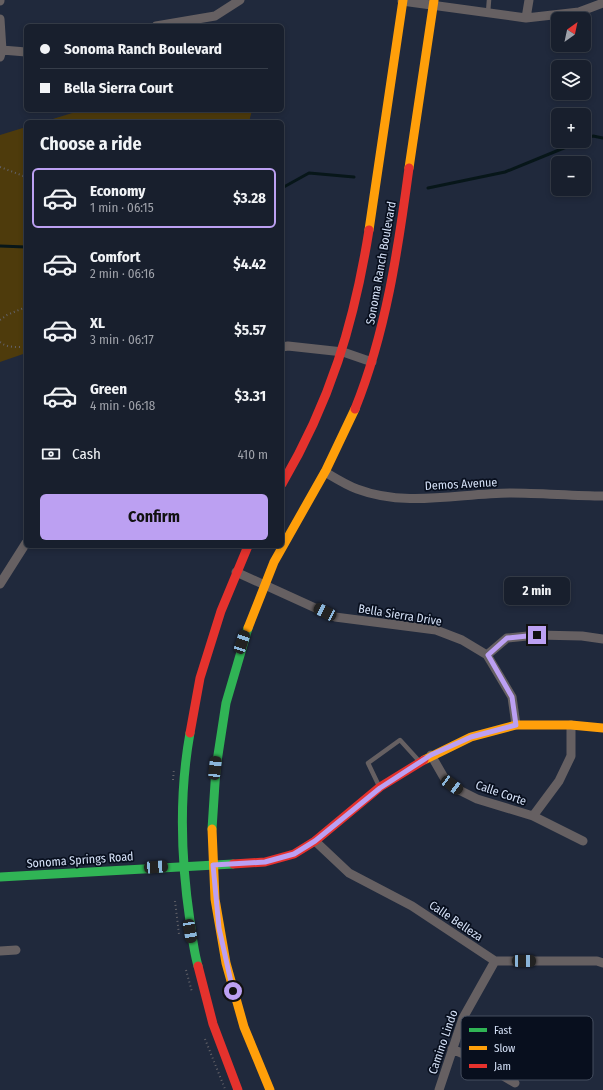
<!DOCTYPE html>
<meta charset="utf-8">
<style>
:root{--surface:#181f2d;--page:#212735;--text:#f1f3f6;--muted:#9fa2aa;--line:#363d49;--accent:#bca0f2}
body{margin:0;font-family:"Fira Sans Condensed",sans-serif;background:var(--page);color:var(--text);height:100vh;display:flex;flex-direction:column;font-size:15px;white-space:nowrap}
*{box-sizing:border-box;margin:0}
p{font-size:13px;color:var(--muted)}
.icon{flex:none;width:22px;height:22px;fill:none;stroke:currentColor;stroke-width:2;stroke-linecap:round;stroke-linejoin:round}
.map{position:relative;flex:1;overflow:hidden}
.panel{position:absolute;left:24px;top:120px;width:260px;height:428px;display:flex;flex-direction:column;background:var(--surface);border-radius:6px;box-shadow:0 2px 6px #0003,0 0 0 1px var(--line)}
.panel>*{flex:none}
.guide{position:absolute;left:24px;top:24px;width:260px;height:88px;border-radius:6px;box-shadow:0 2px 6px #0003,0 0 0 1px var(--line);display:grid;align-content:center;height:88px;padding:0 16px;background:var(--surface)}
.needle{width:26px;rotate:33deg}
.buttons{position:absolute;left:551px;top:12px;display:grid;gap:8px}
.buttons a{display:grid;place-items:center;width:40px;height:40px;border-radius:6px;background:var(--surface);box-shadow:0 2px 6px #0003,0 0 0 1px var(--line);font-size:20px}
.end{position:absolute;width:18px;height:18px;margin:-9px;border:5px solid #bca0f2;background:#111;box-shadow:0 0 0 2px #111}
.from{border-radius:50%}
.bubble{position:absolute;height:28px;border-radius:6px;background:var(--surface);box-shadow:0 2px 6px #0003,0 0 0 1px var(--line);font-size:13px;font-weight:700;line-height:28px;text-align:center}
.car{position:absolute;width:12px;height:24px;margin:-12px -6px;border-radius:5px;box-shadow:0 0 3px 1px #0007;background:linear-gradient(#222 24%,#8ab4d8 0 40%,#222 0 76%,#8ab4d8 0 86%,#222 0)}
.guide b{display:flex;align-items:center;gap:14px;height:38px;font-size:15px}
.guide b+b{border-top:1px solid var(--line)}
.guide i{width:10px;height:10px;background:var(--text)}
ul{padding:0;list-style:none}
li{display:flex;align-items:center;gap:12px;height:60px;margin:0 8px 6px;padding:0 8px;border:2px solid transparent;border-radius:6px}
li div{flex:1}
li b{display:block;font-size:15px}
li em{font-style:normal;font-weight:700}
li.selected{border-color:var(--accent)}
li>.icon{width:36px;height:36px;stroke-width:1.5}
h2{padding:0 16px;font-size:18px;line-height:48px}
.pay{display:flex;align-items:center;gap:10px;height:44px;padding:0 16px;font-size:15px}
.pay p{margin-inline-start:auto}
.primary-button{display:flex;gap:8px;margin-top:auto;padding:8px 16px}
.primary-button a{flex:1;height:46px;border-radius:6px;background:var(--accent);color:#111;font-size:16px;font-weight:700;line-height:46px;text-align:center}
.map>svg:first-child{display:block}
</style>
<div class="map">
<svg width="603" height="1090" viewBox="0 0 603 1090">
<rect width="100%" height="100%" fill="#20293c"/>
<path fill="#4e3b0c" d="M82,110H252L249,122H43Z
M26,127V353L0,362V135Z"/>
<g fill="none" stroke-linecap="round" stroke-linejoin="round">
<path stroke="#071619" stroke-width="3" d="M584,140L593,136L603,138
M282,188L309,173L354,177
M428,188L505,172L581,141
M0,246L26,247"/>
<path stroke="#636268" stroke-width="2" stroke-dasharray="1 3" stroke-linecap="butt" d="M0,167L26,177
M0,320L7,315L26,307
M0,342C7,348 17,347 26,347
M173,780L174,769
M175,901L179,934
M186,970L192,992
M205,1039L225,1089"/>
<path stroke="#666062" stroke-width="4.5" d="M488,13L489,0
M379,786L368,763L400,740L420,762"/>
<path stroke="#666062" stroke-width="9" d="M0,1V0
M402,1L526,18L579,12L603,3
M526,18L529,0
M0,19L2,50L0,57
M156,26L215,16L240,0
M2,50L26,52
M282,347L288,346L343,352L372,362
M325,472C335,478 346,485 357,489C407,508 460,493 511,493C542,493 573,496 603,496
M236,572L335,617L436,630L462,640L487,655L512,697L516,725
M0,584L26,543
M487,655L507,638L537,635L582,636L603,639
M431,755L446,781L459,790L477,799L533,816L583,841
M533,816L559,781L571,756V725
M315,841L349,873L412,906L495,961H597L603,963
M0,951L16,950
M452,1049L473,1058L515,1083
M439,1090L463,1018L495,961"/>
<path stroke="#30b455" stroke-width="9" d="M190,733C179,794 181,860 190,921C192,936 194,952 198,966
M212,829L216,768L226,703L248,628
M0,877L233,864"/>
<path stroke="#ff9f0a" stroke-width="9" d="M409,168L434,0
M369,230L403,0
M248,628L274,562L326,470L355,409
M424,760L471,737L516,725H571L603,728
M212,829L215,899L226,963L244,1027L270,1090"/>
<path stroke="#e5322d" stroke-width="9" d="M355,409C386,332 398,250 409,168
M282,484C330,402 354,324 369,230
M190,733L200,678L221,611L248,546
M233,864L265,862L294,854L315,841L380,787L424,760
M198,966L213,1024L238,1090"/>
</g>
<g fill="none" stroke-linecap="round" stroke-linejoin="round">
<path stroke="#bca0f2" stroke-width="5" d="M233,991L219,928L213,865L265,862L294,854L315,841L380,788L431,755L471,737L516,725L512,697L488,655L507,638L537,635"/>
</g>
<g text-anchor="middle" stroke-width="3.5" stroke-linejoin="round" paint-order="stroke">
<g font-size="12" fill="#d4e0f6" stroke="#080f1e">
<text transform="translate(381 263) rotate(-80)" y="4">Sonoma Ranch Boulevard</text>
<text transform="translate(461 484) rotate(-3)" y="4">Demos Avenue</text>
<text transform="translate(400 615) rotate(9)" y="4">Bella Sierra Drive</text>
<text transform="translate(501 793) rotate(19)" y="4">Calle Corte</text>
<text transform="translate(80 860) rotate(-4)" y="4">Sonoma Springs Road</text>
<text transform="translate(456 921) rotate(34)" y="4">Calle Belleza</text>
<text transform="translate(443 1042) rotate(-71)" y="4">Camino Lindo</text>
</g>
</g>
<rect x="461" y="1016" width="132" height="64" rx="6" fill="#080f1e" stroke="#454e5f" stroke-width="1"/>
<rect x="469" y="1028" width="18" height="4" fill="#30b455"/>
<rect x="469" y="1046" width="18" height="4" fill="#ff9f0a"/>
<rect x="469" y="1064" width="18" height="4" fill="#e5322d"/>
<g font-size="11" fill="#d4e0f6">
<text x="494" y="1034">Fast</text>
<text x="494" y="1052">Slow</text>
<text x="494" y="1070">Jam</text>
</g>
</svg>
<div class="buttons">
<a><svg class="needle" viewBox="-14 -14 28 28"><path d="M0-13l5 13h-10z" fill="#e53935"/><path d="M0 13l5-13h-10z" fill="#9fa2aa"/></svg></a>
<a><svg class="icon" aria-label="layers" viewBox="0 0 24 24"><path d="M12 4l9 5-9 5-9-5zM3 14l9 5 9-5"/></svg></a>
<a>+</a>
<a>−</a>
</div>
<i class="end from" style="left:233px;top:991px"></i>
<i class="end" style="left:537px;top:635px"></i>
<div class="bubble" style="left:504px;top:577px;width:66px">2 min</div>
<i class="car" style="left:325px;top:612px;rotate:296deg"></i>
<i class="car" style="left:242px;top:642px;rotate:18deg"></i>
<i class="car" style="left:215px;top:768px;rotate:6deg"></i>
<i class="car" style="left:452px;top:785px;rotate:126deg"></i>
<i class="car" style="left:156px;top:867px;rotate:86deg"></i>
<i class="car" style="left:190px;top:931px;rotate:170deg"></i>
<i class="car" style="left:524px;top:961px;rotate:90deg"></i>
<div class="guide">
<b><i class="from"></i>Sonoma Ranch Boulevard</b>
<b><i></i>Bella Sierra Court</b>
</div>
<section class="panel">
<h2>Choose a ride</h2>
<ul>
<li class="selected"><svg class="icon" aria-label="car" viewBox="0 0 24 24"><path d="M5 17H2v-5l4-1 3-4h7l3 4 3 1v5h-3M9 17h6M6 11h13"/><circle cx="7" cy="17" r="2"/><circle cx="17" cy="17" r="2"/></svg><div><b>Economy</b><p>1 min · 06:15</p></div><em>$3.28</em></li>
<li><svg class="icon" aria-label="car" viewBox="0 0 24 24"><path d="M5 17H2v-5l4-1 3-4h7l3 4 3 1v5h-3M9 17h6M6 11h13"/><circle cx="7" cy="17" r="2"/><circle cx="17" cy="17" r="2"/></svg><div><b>Comfort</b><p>2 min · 06:16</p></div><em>$4.42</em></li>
<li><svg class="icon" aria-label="car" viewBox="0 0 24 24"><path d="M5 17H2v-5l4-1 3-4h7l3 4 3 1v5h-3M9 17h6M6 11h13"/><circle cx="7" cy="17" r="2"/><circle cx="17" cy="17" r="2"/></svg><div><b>XL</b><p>3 min · 06:17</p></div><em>$5.57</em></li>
<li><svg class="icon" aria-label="car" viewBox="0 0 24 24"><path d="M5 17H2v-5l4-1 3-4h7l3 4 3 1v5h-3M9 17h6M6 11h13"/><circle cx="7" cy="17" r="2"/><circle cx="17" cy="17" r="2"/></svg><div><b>Green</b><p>4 min · 06:18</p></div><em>$3.31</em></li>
</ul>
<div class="pay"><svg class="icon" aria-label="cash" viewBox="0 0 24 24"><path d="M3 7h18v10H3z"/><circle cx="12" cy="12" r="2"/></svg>Cash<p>410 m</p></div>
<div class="primary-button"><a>Confirm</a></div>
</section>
</div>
